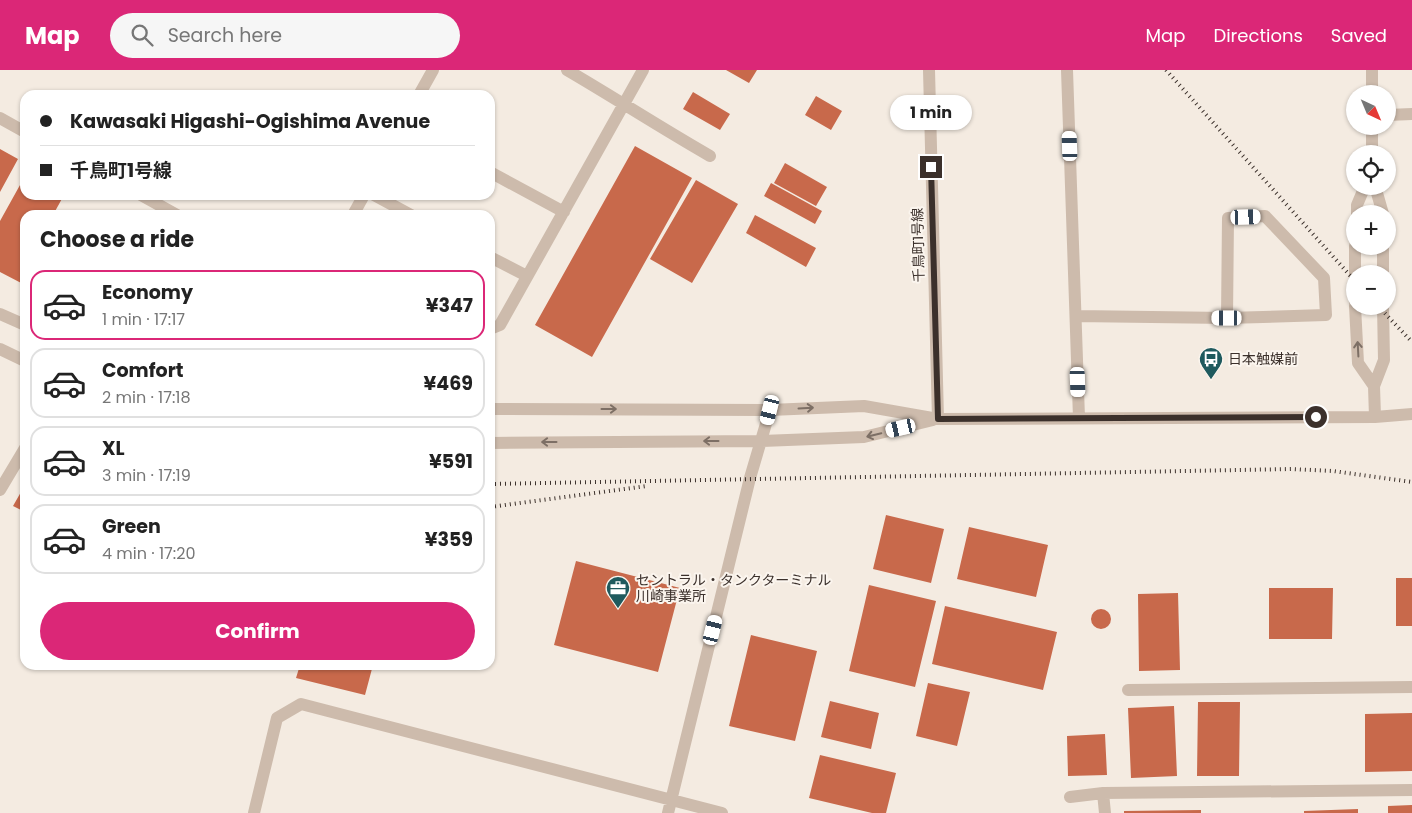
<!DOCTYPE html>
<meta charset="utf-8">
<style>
:root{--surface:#fff;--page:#f6f6f6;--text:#222;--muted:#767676;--line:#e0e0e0;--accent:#db2777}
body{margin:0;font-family:Poppins,"Noto Sans JP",sans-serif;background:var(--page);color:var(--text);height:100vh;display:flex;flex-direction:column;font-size:19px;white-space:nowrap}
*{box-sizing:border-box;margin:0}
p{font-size:16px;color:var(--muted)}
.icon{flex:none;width:28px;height:28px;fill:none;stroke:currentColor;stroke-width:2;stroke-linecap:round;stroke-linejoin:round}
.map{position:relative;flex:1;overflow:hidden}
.side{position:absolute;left:20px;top:140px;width:475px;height:460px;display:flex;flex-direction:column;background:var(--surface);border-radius:15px;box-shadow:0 1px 4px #0004}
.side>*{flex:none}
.guide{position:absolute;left:20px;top:20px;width:475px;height:110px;border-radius:15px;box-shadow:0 1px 4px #0004;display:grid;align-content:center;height:110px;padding:0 20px;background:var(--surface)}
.needle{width:32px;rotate:136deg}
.tools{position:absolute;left:1346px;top:15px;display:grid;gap:10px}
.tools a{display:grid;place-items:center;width:50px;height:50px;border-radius:50%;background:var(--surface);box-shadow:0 1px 4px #0004;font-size:25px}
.end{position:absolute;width:22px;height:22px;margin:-11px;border:6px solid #3b302b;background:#fff;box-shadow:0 0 0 2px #fff}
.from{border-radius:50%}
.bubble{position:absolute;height:35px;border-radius:18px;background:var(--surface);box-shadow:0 1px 4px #0004;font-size:16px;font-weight:700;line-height:35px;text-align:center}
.car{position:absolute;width:15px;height:30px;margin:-15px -8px;border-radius:6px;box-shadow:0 0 4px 1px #0007;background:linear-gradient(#fff 24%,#345 0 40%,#fff 0 76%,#345 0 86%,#fff 0)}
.guide b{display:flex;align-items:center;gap:18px;height:48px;font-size:19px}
.guide b+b{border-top:1px solid var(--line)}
.guide i{width:12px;height:12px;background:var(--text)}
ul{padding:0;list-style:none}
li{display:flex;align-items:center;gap:15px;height:70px;margin:0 10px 8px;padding:0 10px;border:2px solid var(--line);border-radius:15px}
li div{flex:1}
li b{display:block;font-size:19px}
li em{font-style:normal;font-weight:700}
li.current{border-color:var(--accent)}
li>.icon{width:45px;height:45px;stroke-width:1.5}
h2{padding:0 20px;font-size:22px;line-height:60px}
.action{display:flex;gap:10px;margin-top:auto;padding:10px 20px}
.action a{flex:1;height:58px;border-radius:30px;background:var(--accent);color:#fff;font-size:20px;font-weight:700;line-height:58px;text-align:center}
header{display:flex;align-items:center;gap:30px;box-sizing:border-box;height:70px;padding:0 25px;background:var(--accent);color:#fff}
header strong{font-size:24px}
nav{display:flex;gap:28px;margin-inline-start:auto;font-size:18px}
.search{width:350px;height:45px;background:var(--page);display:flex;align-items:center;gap:12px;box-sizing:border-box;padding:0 18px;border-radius:28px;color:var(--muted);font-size:19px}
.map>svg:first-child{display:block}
</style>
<header>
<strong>Map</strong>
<div class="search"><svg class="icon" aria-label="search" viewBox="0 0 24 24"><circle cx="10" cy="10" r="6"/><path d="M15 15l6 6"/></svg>Search here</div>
<nav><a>Map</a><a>Directions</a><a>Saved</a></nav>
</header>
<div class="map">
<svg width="1412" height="743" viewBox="0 0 1412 743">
<rect width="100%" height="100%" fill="#f4ebe1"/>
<path fill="#c8694b" d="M726,0H757L749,13Z
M693,22L730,44L720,60L683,39Z
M816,26L842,41L831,60L805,45Z
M635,76L692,108L592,287L535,255Z
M0,79L18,89L0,122Z
M785,93L827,117L816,136L774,113Z
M25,106V125H64L53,145H25V215L0,202V151Z
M696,110L738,134L692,213L650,189Z
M771,113L822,141L815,154L764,126Z
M755,145L816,178L806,197L746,163Z
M25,415V442L13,436Z
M886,445L944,459L931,513L873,499Z
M969,457L1048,475L1036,527L957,509Z
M576,491L680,518L658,602L554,575Z
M1396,508H1412V556H1396Z
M869,515L936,531L915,617L849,601Z
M1269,518H1333L1332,569H1269Z
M1178,523L1180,600L1139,601L1138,524Z
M945,536L1057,562L1043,620L932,594Z
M1091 549a10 10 0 1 1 20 0a10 10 0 1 1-20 0Z
M751,565L817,581L795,671L729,656Z
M300,595H373L365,625L296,608Z
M928,613L970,622L957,676L916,666Z
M830,631L879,643L871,679L821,667Z
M1198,632H1240L1239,706H1197Z
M1174,636L1177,706L1131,708L1128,638Z
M1412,643V701L1365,702V644Z
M1105,664L1107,705L1068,706L1067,666Z
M820,685L896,703L886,743H872L809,728Z
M1412,735V743H1388V736Z
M1358,739V743H1304V741Z
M1201,740V743H1124V741Z"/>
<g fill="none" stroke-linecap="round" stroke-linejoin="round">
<path stroke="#cdbbac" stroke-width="12" d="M567,0C615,28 661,58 710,86
M929,0L938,349
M1067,0L1079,348
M1372,0V24
M419,25L433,0
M1388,45L1412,44
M0,48L25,62
M1372,84V56
M490,102L564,142
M1375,116L1383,144
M141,125L177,145
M374,125L411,145
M1357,144V135L1365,116
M353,145L364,125
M490,187L527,206
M1383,204V176
M1355,232V176
M1355,236L1358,293L1374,316
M0,244L25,255
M1076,246L1227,248L1326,245L1324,208L1265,146L1228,148L1227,248
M490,259L500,255L643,0
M0,279L25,291
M490,339L770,340L864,336L938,349L1375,347L1412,344
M1375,347L1374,316L1384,290L1383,236
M490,373L762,371L864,367L933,350
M0,420L25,378
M1128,620L1412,617
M1103,723L1105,743
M1070,727L1103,723L1412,720
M254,743L277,648L301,634L722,743
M668,743L750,408L770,340"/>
<path stroke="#3b302b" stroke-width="4" stroke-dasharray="1 4" stroke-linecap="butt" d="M1166,0L1355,211
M1378,236L1412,272
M490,414L1292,399L1333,401L1412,412
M490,437L647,416"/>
</g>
<defs><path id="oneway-shaft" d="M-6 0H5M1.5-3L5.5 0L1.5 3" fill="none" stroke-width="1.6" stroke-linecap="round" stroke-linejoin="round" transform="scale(1.25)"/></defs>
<g stroke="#7d6f65">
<use href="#oneway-shaft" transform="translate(1358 279) rotate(-93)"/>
<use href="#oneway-shaft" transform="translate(806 338) rotate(-3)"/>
<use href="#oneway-shaft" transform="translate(609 339)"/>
<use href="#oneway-shaft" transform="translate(874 365) rotate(167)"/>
<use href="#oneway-shaft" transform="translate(711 371) rotate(180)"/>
<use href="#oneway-shaft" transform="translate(549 372) rotate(180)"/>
</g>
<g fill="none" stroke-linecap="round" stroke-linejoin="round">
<path stroke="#3b302b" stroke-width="6" d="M931,97L938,349L1316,347"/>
</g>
<defs>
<g id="bus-pin" transform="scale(1.25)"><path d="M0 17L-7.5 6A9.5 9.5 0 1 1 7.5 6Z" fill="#1f5a5e" stroke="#fbf5ee"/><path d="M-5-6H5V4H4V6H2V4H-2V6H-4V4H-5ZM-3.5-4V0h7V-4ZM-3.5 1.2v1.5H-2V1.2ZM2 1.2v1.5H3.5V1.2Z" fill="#fff"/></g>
<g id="office-pin" transform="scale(1.25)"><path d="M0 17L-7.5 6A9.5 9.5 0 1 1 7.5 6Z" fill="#1f5a5e" stroke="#fbf5ee"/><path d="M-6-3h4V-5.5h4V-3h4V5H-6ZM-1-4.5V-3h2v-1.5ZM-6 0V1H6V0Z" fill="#fff"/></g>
</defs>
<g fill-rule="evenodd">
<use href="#bus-pin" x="1211" y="289"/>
<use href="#office-pin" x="618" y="518"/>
</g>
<g text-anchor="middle" stroke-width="4" stroke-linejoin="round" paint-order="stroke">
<g font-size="14" fill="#3b302b" stroke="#fbf5ee">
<text transform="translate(918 175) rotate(-91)" y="5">千鳥町1号線</text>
</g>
<g font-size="14" fill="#3b302b" stroke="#fbf5ee" text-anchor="start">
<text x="1228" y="294">日本触媒前</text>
<text x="636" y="515">セントラル・タンクターミナル<tspan x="636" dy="16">川崎事業所</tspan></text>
</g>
</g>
</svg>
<div class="tools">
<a><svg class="needle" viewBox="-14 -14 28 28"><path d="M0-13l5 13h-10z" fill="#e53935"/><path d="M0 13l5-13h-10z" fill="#767676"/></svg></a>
<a><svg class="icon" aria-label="locate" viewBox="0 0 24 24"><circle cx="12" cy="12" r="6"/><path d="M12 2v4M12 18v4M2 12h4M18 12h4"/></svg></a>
<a>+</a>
<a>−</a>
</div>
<i class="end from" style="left:1316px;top:347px"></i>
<i class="end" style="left:931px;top:97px"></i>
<div class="bubble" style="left:890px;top:25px;width:82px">1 min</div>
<i class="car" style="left:1070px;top:76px;rotate:358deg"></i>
<i class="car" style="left:1246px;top:147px;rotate:88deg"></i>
<i class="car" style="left:1227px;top:248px;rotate:270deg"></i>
<i class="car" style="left:1078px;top:312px;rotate:178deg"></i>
<i class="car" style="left:770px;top:340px;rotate:194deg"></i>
<i class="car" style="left:901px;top:358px;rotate:257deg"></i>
<i class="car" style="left:713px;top:560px;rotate:14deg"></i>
<div class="guide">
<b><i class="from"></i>Kawasaki Higashi-Ogishima Avenue</b>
<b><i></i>千鳥町1号線</b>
</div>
<section class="side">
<h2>Choose a ride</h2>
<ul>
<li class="current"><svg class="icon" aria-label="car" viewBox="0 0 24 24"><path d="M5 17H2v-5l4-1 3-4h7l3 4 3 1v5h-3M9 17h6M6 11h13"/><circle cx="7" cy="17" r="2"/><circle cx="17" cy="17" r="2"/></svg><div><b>Economy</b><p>1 min · 17:17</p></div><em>¥347</em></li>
<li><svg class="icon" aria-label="car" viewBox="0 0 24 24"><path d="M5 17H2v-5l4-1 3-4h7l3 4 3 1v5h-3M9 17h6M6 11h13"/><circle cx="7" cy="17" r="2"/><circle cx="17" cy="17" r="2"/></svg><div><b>Comfort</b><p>2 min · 17:18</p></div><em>¥469</em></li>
<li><svg class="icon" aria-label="car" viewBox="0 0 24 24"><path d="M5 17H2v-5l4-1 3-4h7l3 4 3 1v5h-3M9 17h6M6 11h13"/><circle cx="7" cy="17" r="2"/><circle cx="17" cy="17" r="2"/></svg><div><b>XL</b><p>3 min · 17:19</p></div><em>¥591</em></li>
<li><svg class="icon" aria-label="car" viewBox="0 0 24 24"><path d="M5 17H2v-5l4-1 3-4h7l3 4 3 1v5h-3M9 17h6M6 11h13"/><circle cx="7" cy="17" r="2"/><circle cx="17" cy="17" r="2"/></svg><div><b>Green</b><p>4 min · 17:20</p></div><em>¥359</em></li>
</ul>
<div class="action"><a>Confirm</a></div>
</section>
</div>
